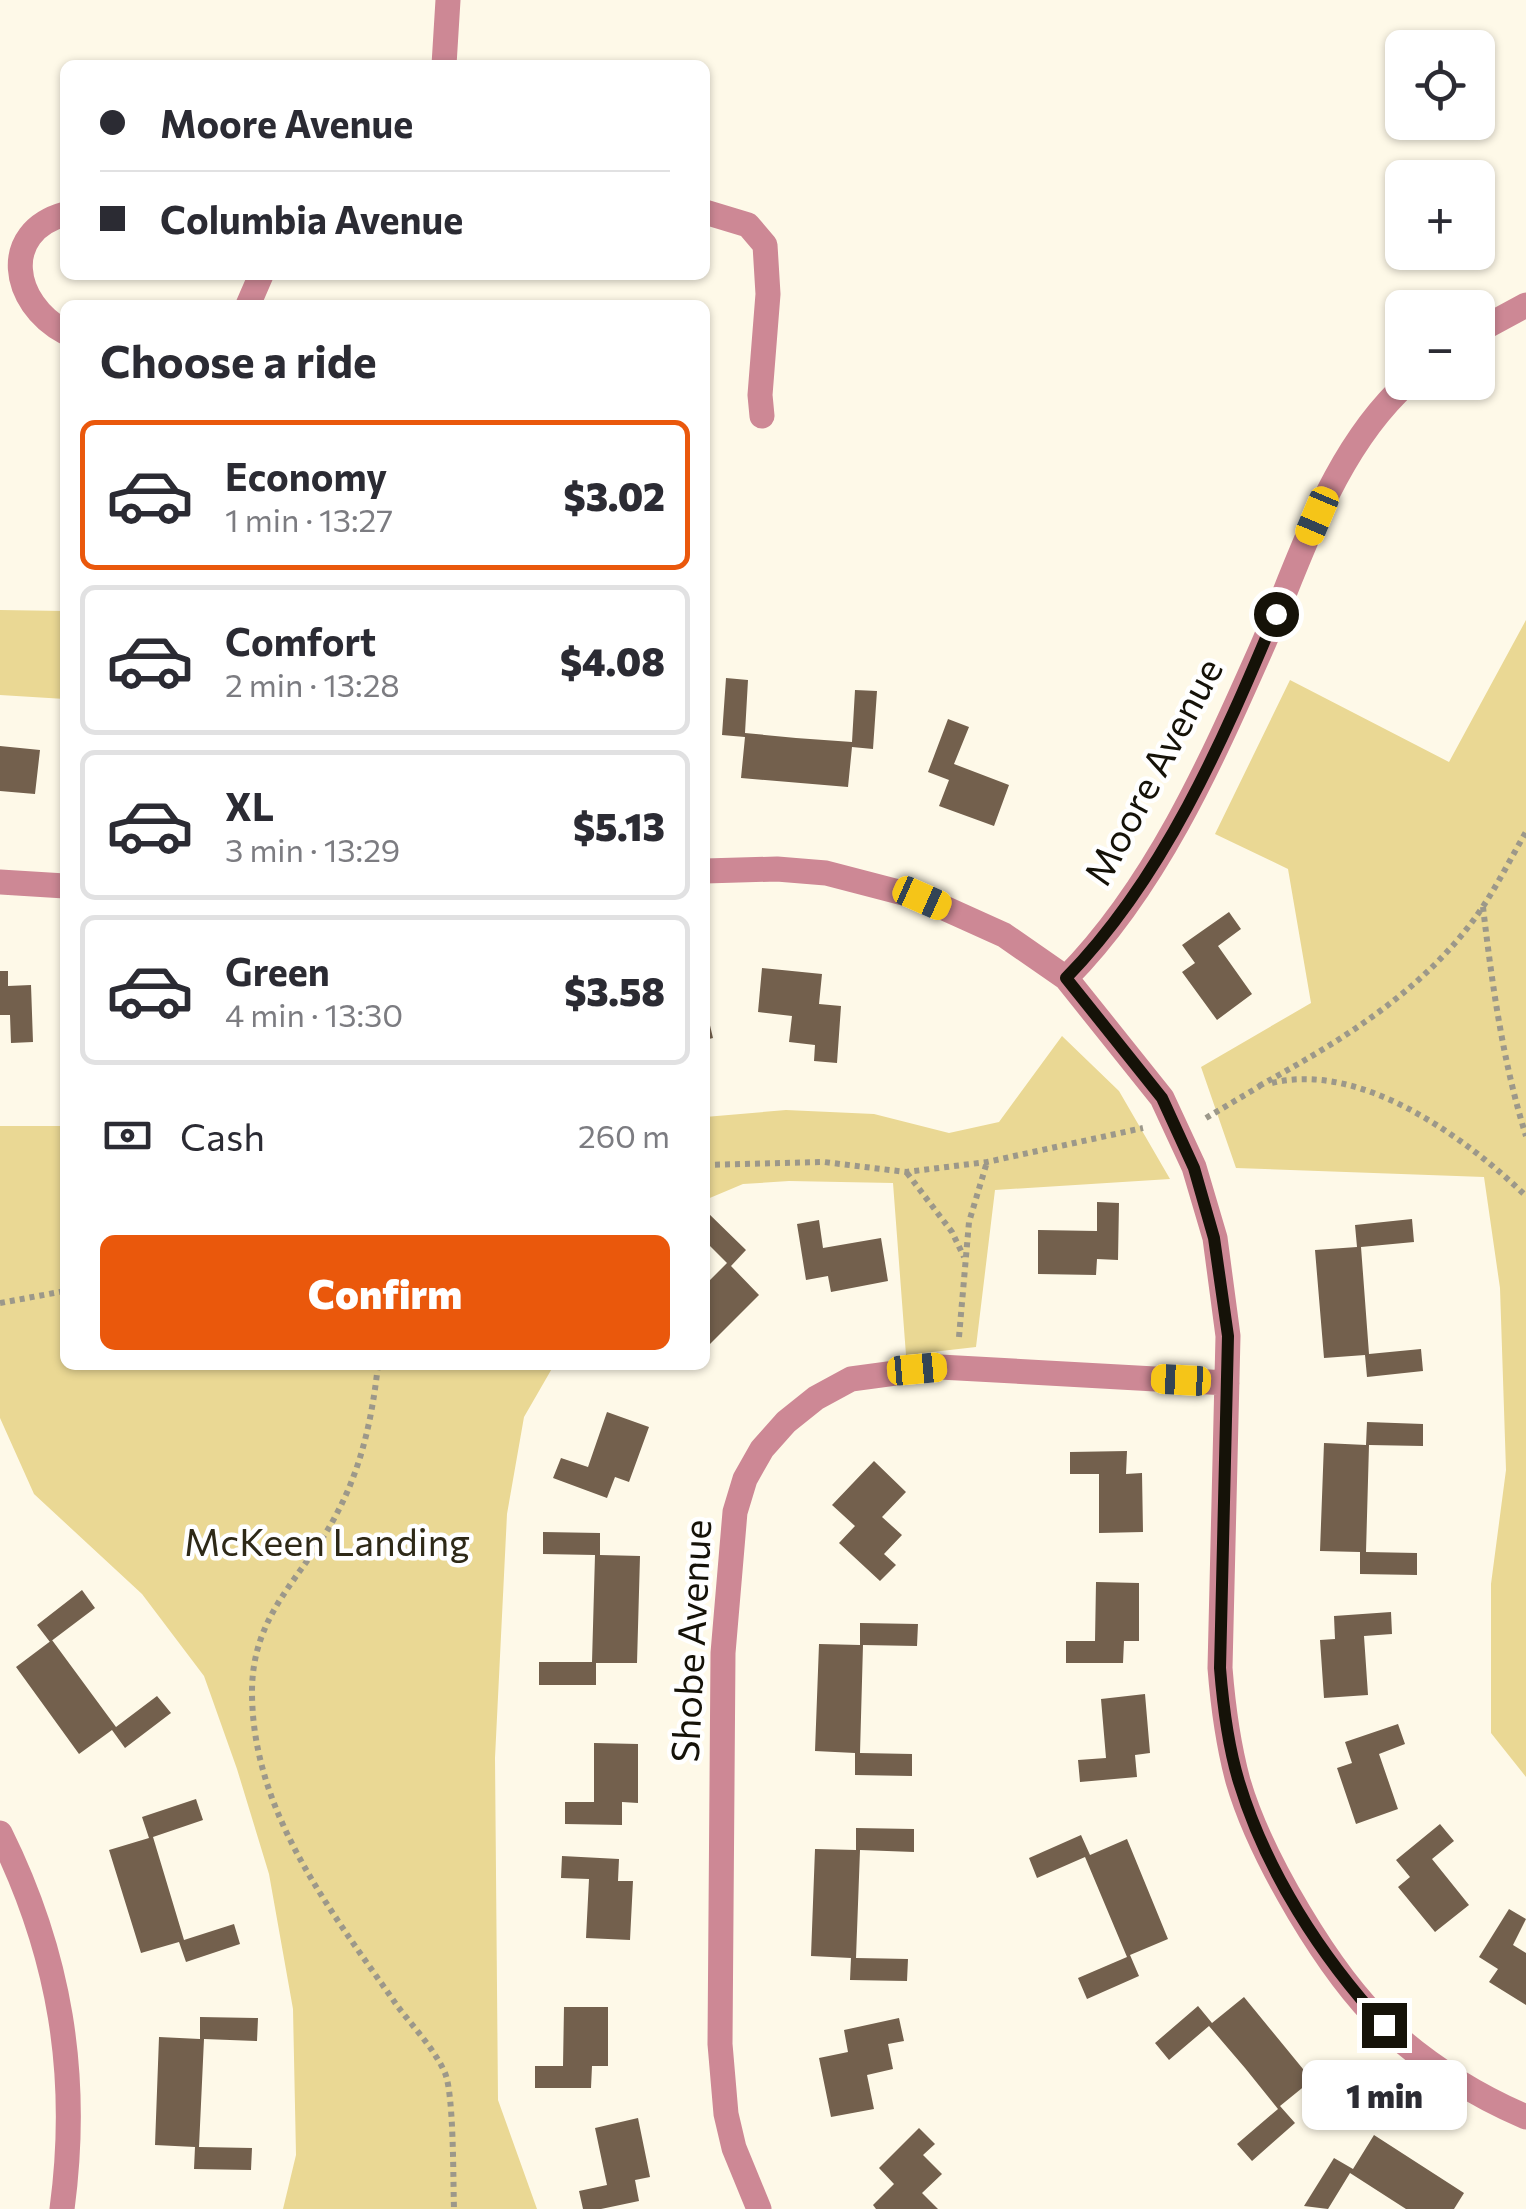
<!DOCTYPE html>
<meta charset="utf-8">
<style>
:root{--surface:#fff;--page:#f2f2f3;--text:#2b2b33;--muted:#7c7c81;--line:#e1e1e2;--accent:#ea580c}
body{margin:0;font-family:Commissioner,sans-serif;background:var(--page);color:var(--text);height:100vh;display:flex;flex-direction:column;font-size:38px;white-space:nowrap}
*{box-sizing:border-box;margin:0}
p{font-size:32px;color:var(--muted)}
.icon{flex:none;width:55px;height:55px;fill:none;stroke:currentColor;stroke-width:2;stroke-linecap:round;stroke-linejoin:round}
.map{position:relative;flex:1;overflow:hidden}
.drawer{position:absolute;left:60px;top:300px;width:650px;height:1070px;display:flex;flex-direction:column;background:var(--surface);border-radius:15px;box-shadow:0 2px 8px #0004}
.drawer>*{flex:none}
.top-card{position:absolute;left:60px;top:60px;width:650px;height:220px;border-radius:15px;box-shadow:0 2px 8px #0004;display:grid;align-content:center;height:220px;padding:0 40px;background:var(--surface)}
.controls{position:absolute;left:1385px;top:30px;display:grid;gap:20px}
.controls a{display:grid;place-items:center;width:110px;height:110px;border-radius:15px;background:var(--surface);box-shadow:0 2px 8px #0004;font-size:50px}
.end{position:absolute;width:45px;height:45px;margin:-22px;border:12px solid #151208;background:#fff;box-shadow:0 0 0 5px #fff}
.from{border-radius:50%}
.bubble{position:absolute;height:70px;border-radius:15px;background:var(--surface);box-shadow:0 2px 8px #0004;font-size:32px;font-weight:800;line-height:70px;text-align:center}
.car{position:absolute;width:30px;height:60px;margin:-30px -15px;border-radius:12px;box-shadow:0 0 8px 2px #0007;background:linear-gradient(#f5c518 24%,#345 0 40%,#f5c518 0 76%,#345 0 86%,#f5c518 0)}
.top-card b{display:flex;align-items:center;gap:35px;height:95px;font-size:38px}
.top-card b+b{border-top:2px solid var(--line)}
.top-card i{width:25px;height:25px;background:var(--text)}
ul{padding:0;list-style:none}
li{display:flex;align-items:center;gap:30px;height:150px;margin:0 20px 15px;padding:0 20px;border:5px solid var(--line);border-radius:15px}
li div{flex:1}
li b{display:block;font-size:38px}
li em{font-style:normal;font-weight:800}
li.active{border-color:var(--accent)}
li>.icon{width:90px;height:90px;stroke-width:1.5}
h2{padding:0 40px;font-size:45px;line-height:120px}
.pay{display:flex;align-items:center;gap:25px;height:110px;padding:0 40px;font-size:38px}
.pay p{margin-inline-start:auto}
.primary-button{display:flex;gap:20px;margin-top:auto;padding:20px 40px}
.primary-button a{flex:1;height:115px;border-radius:15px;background:var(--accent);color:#fff;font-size:40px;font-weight:800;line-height:115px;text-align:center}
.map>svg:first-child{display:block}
</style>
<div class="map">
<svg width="1526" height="2209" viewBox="0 0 1526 2209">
<rect width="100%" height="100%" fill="#fef9e8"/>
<path fill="#ead894" d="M0,610L65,611V699L0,695Z
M1526,620V1777L1491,1733V1584L1506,1470L1500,1288L1484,1177L1236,1168L1201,1067L1311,1003L1288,869L1215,834L1290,680L1449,762Z
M1062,1036L1119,1091L1170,1179L995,1190L976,1347L906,1355L893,1183L789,1181L743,1184L705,1200V1117L786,1110L874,1114L949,1133L999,1122Z
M0,1126H65V1365H554L524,1417L507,1514L495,1758L498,2100L537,2209H283L296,2155L293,2009L269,1874L237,1769L204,1676L142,1594L34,1494L0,1418Z"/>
<path fill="#73604d" d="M726,678L748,680L745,733L796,738L852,742L855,690L877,691L873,749L852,747L848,787L741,778L745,737L722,735Z
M948,719L969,727L954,764L1009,785L994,826L939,806L949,780L928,772Z
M0,746L40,750L35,794L0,791Z
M1229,912L1241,929L1218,946L1252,994L1217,1020L1182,972L1195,963L1182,945Z
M762,968L822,974L819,1004L841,1006L837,1063L814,1061L815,1045L789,1042L792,1016L758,1012Z
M0,971H8V986L31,985L33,1042L11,1043L10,1015H0Z
M705,1004L713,1038L705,1040Z
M1097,1202L1119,1203L1118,1260L1097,1259L1096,1275L1038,1274V1230L1097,1231Z
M705,1210L746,1250L731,1266L759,1295L705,1349V1285L727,1263L705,1241Z
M1412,1219L1414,1242L1361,1247L1369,1354L1421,1349L1423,1371L1367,1377L1365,1355L1324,1358L1315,1250L1357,1247L1355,1225Z
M819,1220L823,1248L881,1238L888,1281L831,1292L828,1276L806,1280L797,1224Z
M607,1412L649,1427L629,1482L615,1477L607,1498L553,1478L561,1458L588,1467Z
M1367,1422L1423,1424V1446L1369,1445L1366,1552L1417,1553V1575L1360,1574V1552L1320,1551L1324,1443L1366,1445Z
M1127,1451L1126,1474L1142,1473L1143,1532L1099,1533V1474H1070V1452Z
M874,1461L906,1492L882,1517L902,1535L884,1554L896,1565L880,1581L839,1543L855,1526L832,1505Z
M543,1532L600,1533V1555L640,1556L637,1663H596V1685H539V1662H592L595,1555L543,1554Z
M1096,1582L1139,1583V1641H1124L1123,1663H1066V1641H1095Z
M82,1590L95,1608L50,1642L37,1625Z
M1391,1612L1392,1634L1364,1636L1368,1695L1324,1698L1320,1640L1335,1639L1334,1616Z
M860,1623L918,1624L917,1646L863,1645L860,1753L912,1754V1776L855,1775V1753L815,1751L819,1644L860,1645Z
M52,1640L116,1727L157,1696L171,1713L125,1748L112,1730L79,1754L16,1667Z
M1145,1694L1150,1753L1135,1755L1137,1777L1080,1782L1078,1760L1106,1758L1101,1699Z
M1398,1724L1405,1744L1379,1754L1398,1809L1356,1824L1337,1768L1352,1763L1345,1742Z
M594,1743L638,1744V1803L622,1802V1825L565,1824V1802H594Z
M196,1799L203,1820L153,1837L184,1940L234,1924L240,1944L186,1962L179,1942L141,1953L109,1850L149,1838L142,1817Z
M1440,1824L1454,1841L1432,1859L1469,1905L1435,1932L1398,1887L1410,1877L1396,1860Z
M856,1828L914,1829V1852L860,1850L856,1958L908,1959L907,1981L850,1980L851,1958L811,1956L815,1849L856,1850Z
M1081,1835L1090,1855L1127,1839L1168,1939L1130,1955L1139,1976L1087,1999L1078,1978L1127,1957L1085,1857L1037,1878L1029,1858Z
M562,1856L619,1859L618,1881H633L630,1940L586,1938L589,1879L561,1878Z
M1509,1909L1526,1919L1513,1945L1526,1953V2005L1489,1982L1498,1969L1479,1957Z
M1244,1997L1312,2080L1280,2106L1295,2123L1252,2161L1237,2144L1278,2109L1245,2068L1209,2026L1169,2060L1155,2043L1198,2006L1212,2023Z
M564,2007H608V2066H592L591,2088H535V2066H563Z
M200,2017L258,2018L257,2041L204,2039L199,2147L252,2148L251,2170L194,2169L195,2147L155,2145L159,2037L200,2039Z
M899,2018L904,2041L888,2044L893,2069L867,2075L874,2109L831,2117L819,2058L848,2052L844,2030Z
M638,2118L650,2177L635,2180L639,2201L601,2209H583L579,2191L607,2185L595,2128Z
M919,2128L935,2144L923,2155L942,2174L922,2193L938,2209H876L873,2205L894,2184L879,2168Z
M1374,2135L1464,2193L1454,2209H1406L1350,2173L1328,2209L1304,2206L1334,2158L1353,2169Z"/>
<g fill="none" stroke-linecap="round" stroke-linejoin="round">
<path stroke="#9c988a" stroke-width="6" stroke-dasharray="5 5" stroke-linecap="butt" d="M1483,907C1492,984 1503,1063 1526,1136
M1272,1083C1361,1061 1466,1138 1526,1196
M1259,1086C1343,1040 1430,987 1484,905C1499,882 1512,856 1526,832
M1206,1118L1260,1086
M705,1165L824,1162L906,1172L987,1162L1143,1128
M907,1173L952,1232L964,1257
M0,1303L65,1291
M959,1337L969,1222L987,1162
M378,1365C372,1420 361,1469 335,1517C301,1580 252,1614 252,1692C252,1812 331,1911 396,2004C412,2026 434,2048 445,2073C454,2095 453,2180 454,2209"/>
<path stroke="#cd8895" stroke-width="25" d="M444,65L448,0
M705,212L748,225L765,245L768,294L760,395L762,416
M65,214C0,232 11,303 65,332
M248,305L261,275
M1478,331L1526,305
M705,871L777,869L826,873L922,898L1004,935L1066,978L1162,1098L1194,1167L1215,1238L1228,1336L1220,1668C1223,1706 1228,1744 1238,1781C1260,1856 1329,1974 1386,2027C1427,2065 1475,2095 1526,2117
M0,882L65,886
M1066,978C1156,887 1211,762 1262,647C1302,556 1332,451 1408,382
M0,1833C60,1954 80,2075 62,2209
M759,2209L734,2148L726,2114L720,2044L723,1653L735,1512L745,1479L762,1449L786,1422L816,1398L851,1379L940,1367L1227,1383"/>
</g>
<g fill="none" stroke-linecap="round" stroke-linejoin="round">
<path stroke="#151208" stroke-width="12" d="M1276,614C1223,741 1163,879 1066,978L1162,1098L1194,1168L1214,1238L1228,1336L1220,1668C1223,1706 1228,1746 1239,1782C1266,1871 1321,1957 1384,2025"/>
</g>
<g text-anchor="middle" stroke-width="9" stroke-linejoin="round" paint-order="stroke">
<g font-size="38" fill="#151208" stroke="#fff">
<text transform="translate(1154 772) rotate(-62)" y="13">Moore Avenue</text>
<text transform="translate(692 1641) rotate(-87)" y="13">Shobe Avenue</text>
</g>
<g font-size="38" fill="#2e2917" stroke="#fff">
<text x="327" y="1556">McKeen Landing</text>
</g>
</g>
</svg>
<div class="controls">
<a><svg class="icon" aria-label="locate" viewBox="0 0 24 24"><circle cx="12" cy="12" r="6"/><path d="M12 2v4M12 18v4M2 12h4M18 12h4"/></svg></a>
<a>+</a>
<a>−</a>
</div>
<i class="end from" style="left:1276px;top:614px"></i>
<i class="end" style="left:1384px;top:2025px"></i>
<div class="bubble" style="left:1302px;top:2060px;width:165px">1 min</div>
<i class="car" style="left:1317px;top:516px;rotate:203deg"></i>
<i class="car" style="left:922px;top:898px;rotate:114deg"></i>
<i class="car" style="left:917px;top:1369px;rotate:85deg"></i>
<i class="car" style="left:1181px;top:1380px;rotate:273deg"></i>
<div class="top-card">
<b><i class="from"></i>Moore Avenue</b>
<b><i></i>Columbia Avenue</b>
</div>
<section class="drawer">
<h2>Choose a ride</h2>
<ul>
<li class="active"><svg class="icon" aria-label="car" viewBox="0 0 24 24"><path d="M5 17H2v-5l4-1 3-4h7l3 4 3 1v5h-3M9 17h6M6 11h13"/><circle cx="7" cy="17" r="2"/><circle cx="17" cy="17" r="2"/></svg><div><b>Economy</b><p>1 min · 13:27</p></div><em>$3.02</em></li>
<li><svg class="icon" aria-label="car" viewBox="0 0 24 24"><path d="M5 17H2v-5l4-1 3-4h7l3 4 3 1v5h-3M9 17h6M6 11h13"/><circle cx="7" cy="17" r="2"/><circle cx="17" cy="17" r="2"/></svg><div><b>Comfort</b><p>2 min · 13:28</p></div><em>$4.08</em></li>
<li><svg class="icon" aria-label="car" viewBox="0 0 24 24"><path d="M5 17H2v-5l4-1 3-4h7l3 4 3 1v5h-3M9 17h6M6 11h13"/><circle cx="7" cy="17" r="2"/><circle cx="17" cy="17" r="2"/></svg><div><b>XL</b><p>3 min · 13:29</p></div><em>$5.13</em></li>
<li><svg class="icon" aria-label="car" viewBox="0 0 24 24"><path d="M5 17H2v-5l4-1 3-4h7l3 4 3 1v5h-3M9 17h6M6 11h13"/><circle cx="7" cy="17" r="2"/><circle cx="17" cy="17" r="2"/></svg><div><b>Green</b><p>4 min · 13:30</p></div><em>$3.58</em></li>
</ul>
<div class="pay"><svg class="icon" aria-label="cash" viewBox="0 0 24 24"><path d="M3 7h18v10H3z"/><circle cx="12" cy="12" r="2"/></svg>Cash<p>260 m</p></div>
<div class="primary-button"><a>Confirm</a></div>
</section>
</div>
